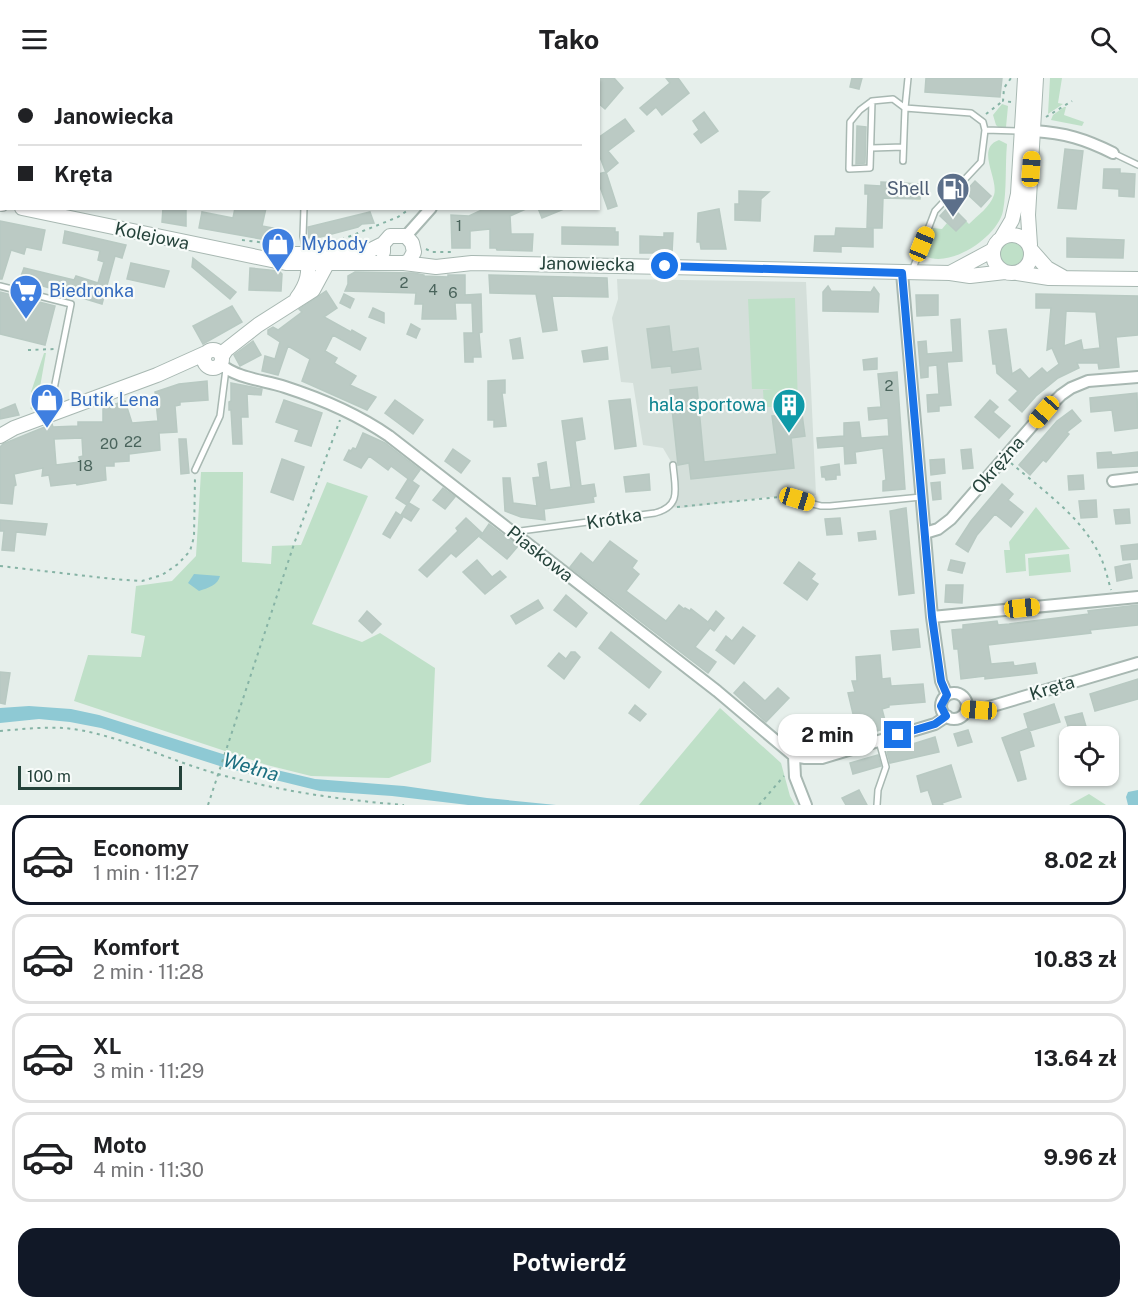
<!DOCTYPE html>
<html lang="pl">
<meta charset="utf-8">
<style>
:root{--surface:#fff;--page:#f2f2f2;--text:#202124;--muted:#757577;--line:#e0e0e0;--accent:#111827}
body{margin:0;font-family:"Public Sans",sans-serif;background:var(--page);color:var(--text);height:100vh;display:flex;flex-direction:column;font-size:22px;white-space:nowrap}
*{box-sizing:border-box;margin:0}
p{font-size:20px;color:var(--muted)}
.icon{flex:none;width:33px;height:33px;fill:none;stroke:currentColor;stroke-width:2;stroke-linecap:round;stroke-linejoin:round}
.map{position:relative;height:727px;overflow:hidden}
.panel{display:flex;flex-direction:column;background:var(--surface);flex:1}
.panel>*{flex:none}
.banner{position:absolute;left:0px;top:0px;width:600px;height:132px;box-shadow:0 2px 4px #0004;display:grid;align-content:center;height:132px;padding:0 18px;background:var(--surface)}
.controls{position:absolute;left:1059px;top:648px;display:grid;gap:12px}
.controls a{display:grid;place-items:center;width:60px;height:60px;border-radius:12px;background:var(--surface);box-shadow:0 2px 4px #0004;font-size:30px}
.scale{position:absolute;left:18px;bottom:15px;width:164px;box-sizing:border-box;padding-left:6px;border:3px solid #24423a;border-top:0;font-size:16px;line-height:21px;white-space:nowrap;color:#24423a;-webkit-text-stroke:4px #f7fbf9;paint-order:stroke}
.end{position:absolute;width:27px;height:27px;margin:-14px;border:8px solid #1a73e8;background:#fff;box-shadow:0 0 0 3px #fff}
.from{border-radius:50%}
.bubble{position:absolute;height:42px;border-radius:18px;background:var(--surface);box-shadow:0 2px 4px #0004;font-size:20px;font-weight:700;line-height:42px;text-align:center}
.car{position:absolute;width:18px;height:36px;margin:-18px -9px;border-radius:8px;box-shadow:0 0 4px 2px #0007;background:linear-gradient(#f5c518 24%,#345 0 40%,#f5c518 0 76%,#345 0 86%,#f5c518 0)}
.banner b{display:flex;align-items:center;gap:21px;height:57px;font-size:22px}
.banner b+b{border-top:2px solid var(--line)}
.banner i{width:15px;height:15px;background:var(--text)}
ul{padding:10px 0 0;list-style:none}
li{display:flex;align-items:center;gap:18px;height:90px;margin:0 12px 9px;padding:0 6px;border:3px solid var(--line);border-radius:18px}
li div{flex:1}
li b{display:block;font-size:22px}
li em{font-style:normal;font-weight:700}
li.selected{border-color:var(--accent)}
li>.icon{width:54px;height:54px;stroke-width:1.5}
.primary-button{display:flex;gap:12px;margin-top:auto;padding:12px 18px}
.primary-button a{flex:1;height:69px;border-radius:18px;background:var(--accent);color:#fff;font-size:24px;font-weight:700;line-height:69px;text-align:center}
header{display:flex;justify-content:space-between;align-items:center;height:78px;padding:0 18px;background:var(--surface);font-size:27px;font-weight:700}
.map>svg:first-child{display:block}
</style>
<header><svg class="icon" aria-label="menu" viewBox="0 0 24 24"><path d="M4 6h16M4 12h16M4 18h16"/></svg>Tako<svg class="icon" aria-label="search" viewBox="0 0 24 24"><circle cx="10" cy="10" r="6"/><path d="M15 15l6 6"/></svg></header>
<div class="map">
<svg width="1138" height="727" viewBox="0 0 1138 727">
<rect width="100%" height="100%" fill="#e6efeb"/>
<path fill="#d4dfda" d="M617,201L806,204L816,417L797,421L769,419L682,430L670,429L673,425V387L663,370L643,367L633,305L621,304L612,240L618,221Z"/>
<path fill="#bfe0c8" d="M1050,0H1062L1058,25L1063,26L1048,36Z
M1002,26L1008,28L1006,49L999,50L996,47L993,37Z
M1064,29H1066L1064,37L1084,44L1082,48L1051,42L1053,37Z
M999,62L1007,66C1005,88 1007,111 1003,133C998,158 951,191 925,178V173L933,150L942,151L947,145L956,153L966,143L969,146C978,137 990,129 994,117C999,101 975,70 999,62Z
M999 176a13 13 0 1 1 26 0a13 13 0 1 1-26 0Z
M795,220L798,330H793V334L774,335V329H764L763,312L773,311H752L748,221Z
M44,275H46L37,326L43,329L32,332L30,330L35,326L31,314Z
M201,394H243L242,484L271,486L272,468L301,467L327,404L368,418L312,546L362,564L380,555L435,590L431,684L389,700L311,698L267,687L74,623L88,577L141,579L145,558L131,555L136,508L172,503L196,478Z
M1036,429L1070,471L1025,476L1026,493L1006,495L1004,472H1010L1009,464Z
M1069,476L1071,494L1029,498L1028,480Z
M720,630L781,685L790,718L795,727H639Z
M1089,716L1106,727H1069Z"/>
<path fill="#8ec9d4" d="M194,496L220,498C218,507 208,510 199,513L188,505Z
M29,628L71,631L99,637L264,689L315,701L404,708L487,720L556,727H587H468L392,718L320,713L226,690L101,650L70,644L39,641L0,645V630Z
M1138,712V727H1128L1126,719L1128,714Z"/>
<path fill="#bbcac4" stroke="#b8c9c2" stroke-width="1.5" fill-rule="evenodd" d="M598,0H614L623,10L605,31L598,25Z
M666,0H678L689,15L662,37L656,29L647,37L640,30L670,5Z
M852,0H862L859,11L850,9Z
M926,0H1002L1000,19L925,14Z
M704,34L718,53L701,65L694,56L699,52L693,43Z
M625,41L634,53L608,73L618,85L606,95L600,79L598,80V60Z
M857,48L866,49L865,85L856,86Z
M1065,71L1083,73L1076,131L1058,130Z
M1104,91H1120V95L1135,96L1134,119L1119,118V111L1103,110Z
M606,94L617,128L608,131L598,103V96Z
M975,103L991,118L981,129L965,114Z
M881,104L921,106L920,121L883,120L882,150H867L868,116H865V107L881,108Z
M739,113L769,114L761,121L760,143L735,142V126H739Z
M950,127L966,143L956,153L940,138Z
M163,130H186V148L162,144Z
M235,130H266L262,148L279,151L278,164L199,150L202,134L233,140Z
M486,130H528L510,138L511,156H533L532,173L497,172L496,170H490V151L470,153V170H452L451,137L469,138Z
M538,130H564V131L542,140Z
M719,131L726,171H701L700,164H697L698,135Z
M370,134L374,145L362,146L358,149L309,162L308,149Z
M0,143L45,152L41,172L26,169L24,176L11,172L2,201H0Z
M562,149L615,150V154H618V167L562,166Z
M836,150L873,151V169L841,168V174L814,173L815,158H835Z
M65,153L126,167L122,180L115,178L102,226L20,201L24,190L74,202L76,198L98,205L104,184L98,182L100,173L63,165Z
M664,155H673L672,175H640V158L664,159Z
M1067,160L1124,162L1123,180L1067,179Z
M193,180L236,214L230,221L192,189Z
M131,185L169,193L164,209L127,201Z
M250,190L279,193L282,196L281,213L249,212Z
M355,194L414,195L424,197V198L448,199V197H465V217L481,216L482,254L479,255L481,279H473V284H465L464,255H473L472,225H455L456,241H422L423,226H415L416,215L345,213L348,206V198Z
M489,197L607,200L608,219L552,218L557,252L543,254L536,216L490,215Z
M828,208L831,213L871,214L874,209L879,216L878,234L823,233V214Z
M326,213L337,230L324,239L351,254L352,252L366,260L360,272L333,257L325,273L337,280L334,285L356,298L350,307L376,319L367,332L302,303L310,281L288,268L278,297L262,293L265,278L275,281L280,264L268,256V252L273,249L278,252L302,234L299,231Z
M0,214L55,228L45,267L0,256Z
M344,216L354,221L350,230L340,225Z
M1036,216L1138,218V257L1116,259L1119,289L1099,291L1098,285H1077L1079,290L1058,300L1036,318L1022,334L1009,322L1018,313L997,295L996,286H993L989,253L1006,251L1012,296L1020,291L1029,301L1042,290L1047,295L1059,286L1052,270L1047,272L1051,230H1036ZM1066,233L1096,234L1100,270L1083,272L1081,262L1064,268Z
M916,217H938V237L917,238Z
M232,228L242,244L203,266L193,248Z
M373,230L384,235V245L369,239Z
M960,241L962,283L947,284L951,327L939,328V333L928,334L927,317L939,316L937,287L928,288V299L921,300L918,264L926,263L927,276L953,274L951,242Z
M411,246L420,251L416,260L407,256Z
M669,248L672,274L698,270L701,291L672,295L671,288L652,290L647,251Z
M520,260L523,280L513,281L510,262Z
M253,263L261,277L240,288L234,277Z
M607,269L608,281L584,284L582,273Z
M877,280V291L864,292L863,282Z
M897,294L905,411L883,413V403L886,402L883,370L855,374L856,385L845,386L844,368L818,370L817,360L844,358V345L859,344L861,360L889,358L888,340L869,342L868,330L881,329L878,296Z
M505,302V315H502L506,348L494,349V342H488V303Z
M207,303L208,322L180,324V327L175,328L177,354L159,355L160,372L129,376V383L114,384V388H105L106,402L77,407L76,405L51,408L49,397L42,398L43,390L14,396L16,407L14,408L12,426L0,425V369L3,366L52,346L53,349L78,348V344H103V330L125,323L132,345L158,343L155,314L179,306ZM82,360L83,378L79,379L80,384L56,387L54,361Z
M231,305L262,311L261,317L247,316L248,339H241L242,366H233L231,332H229V324L231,323Z
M697,309L704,384L777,376L772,338L802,336L805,358L791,360L794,390L691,401L689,385L678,387L670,312Z
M1137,315L1138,350L1115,353L1112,332L1091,334L1090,320Z
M630,321L636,368L615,371L609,323Z
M284,322L322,335L311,368L295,363L299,352L276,344Z
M395,322L423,342L413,356L385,335Z
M990,322L998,329L993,334L1010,348L999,360L975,339Z
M15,326L19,337L0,341V332Z
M1072,332L1081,343L1067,354L1069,356L1046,384L1043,382L1030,397L1019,387L1057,343Z
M582,340L585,361L575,363L581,408L594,406L596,418L593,419L594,424L544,431L545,442L521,439L505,433L503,400H510L513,425L537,428L533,400L540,399L538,386L546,384L550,412L571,409L562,343Z
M363,355L385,365L420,392L412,403L419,408L407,427L409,425L419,431L411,443L401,437L407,427L396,420L408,401L411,403L391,388L388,392L369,378L361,390L344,382L349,372L351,373L353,370L356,371Z
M179,361H186L189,395L181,396Z
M453,371L470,383L461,395L445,383Z
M971,371L973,390L963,391L961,372Z
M1111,374L1112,377L1138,374V388L1098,390L1097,375Z
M282,381L304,389L293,422L271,414Z
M944,381L945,395L931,397L930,382Z
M839,386L840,397H836V401L826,402L825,399H822L821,389Z
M649,396L650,412L626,414L624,399Z
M1083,397L1084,411L1069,412L1068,398Z
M940,404L941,421L933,422L931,405Z
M1002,406L1013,416L1008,422L1023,434L1011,449L995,436L977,457L968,474L956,466L971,443Z
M443,410L455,419L445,431L433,422Z
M1096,422L1097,439L1081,440L1079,423Z
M906,430L914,515L899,517L890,433Z
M1129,431L1130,445L1116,446L1114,432Z
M396,434L403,439L390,460L383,456Z
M466,440L482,455L456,479L451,475L427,499L419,492L458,453L456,450Z
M840,440L842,456L827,457L825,441Z
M0,442L47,446L45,457L16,454L14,473L2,472L4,453H0Z
M489,446L518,468L507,481L480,459Z
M875,453L876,461L859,463L858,455Z
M610,463L637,483L632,490L639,496L626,513L666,543L679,527L684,531L685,530L690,533L691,531L708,544L716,533L724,540L714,553L710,550L695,569L716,584L708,595L570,489L581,475L593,485Z
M1138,466V481L1123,482L1121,468Z
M477,482L492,499L500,493L506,499L485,516L463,494Z
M951,482L965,485L962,495L948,492Z
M799,484L815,496L811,501L818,506L807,522L784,505Z
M1130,486L1132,500L1117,503L1115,489Z
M946,507H963L962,525L945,524Z
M566,517L587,535L576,549L554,532Z
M538,522L543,530L516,546L511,538Z
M1138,527V547L1090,552L1091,555L988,567L991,586L1013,584L1014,588L1035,585L1037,595L985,601V598L961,601L958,571H954L952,552L963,551V547L997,543L998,547L1009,546L1089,536L1088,533Z
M367,533L381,546L372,555L359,543Z
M743,549L755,558L734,586L716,572L726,558L732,563Z
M918,551L920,569L893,572L891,553Z
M611,554L661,594L649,610L599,570Z
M571,574H575L580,579L564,601L548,588L559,575L566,581Z
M880,577L882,601L890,600L891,608L923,606L925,624L889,627V629L882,631L887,650L812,672L806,655L854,640L848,615L855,614L852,603H857L856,579Z
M0,594L10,595L5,626L0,625Z
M1138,601V621L1095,633L1090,616Z
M744,604L765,623L778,610L789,620L766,644L734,615Z
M1054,626L1060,644L1029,653L1024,636Z
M635,627L646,636L640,643L629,635Z
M1082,635L1087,652L1071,657L1065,639Z
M1029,650L1034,668L1019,673L1026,701L1018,703L1002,660Z
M968,652L972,664L958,668L954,656Z
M935,659L939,674L890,685L887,674Z
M878,677L881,688L853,696L850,685Z
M951,687L961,719L942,725L943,727H933L928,712L921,714L917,698Z
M859,712L867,727H846L842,720Z"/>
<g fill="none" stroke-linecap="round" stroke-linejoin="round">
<g stroke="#a8b8b2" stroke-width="8">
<path id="service" d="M75,2L76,0
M87,2L88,0
M99,2L100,0
M112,2L113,0
M872,23L870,90L849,91L850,44L860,32L872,23L893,21L905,30
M905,30L908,0
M872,70L903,69
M1113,75L1138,87
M903,83L905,30L971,35L983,44L985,52
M304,130L303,158L306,174
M912,193L935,133L981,84L985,52L1020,53
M0,208L71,226L52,321L56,333
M195,392L220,338L226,291
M785,419L821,428H830L921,419
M513,454L655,435C682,428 675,410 673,387
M877,727L878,712L886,689L879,663"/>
</g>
<g stroke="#a8b8b2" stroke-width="14">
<path id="minor" d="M124,2L133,0
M561,2L563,0
M0,20L2,19
M1034,53C1065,55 1085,61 1113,75
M406,158L431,130
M902,195L932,539L941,603L947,617
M220,286C238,301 264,302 285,309C322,321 357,336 389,358L717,613L794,678L805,680H822L935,646L947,638
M1113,403L1138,400
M925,455L938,451L951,441L1044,334L1061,317L1071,310L1088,303L1138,299
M932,539L1138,519
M941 628a13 13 0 1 1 26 0a13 13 0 1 1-26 0Z
M966,632H979L1138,585
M794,678L795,699L806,727"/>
</g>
<g stroke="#a8b8b2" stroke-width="16">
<path id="tertiary" d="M0,126H2
M22,130L286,185H404L436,189L472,185L950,195L970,198L1005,194
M993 176a19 19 0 1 1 38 0a19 19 0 1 1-38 0Z
M1002,159L1012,142L1018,116L1025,0
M1030,167L1028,137L1036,0
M1032,173L1047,190L1063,199
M383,174V166L390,158H406L412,165L414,174L409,183L404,185
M270,176H355L365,175L383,166
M950,195L993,172
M1017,195L1049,200L1138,201
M297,220C308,205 310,194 307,176
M204 281a9 9 0 1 1 18 0a9 9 0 1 1-18 0Z
M222,278L226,272L258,247L313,212L327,186
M0,358L14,350L157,297L206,275"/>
</g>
<path stroke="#86b3a5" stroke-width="2" stroke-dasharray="3 4.5" stroke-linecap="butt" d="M40,0V2
M148,2L151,0
M547,2L549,0
M575,2L576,0
M1011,24L1003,23L1004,10L1011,0
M0,32H2
M986,36L1003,23
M1046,39L1072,23
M242,162L266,165
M334,163L343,161L398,139L411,130
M426,171L432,174H453
M28,272L56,271
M1011,385C1041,411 1078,436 1097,472C1104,484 1107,498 1111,512
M677,429L779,419
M0,488L113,501L142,503L162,497L178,486L190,473L194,459L195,399
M0,653C21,651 43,649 64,650C113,654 170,683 218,696C279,713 341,722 404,727
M208,727L294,466L340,342
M759,727L784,698"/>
<use href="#service" stroke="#fff" stroke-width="5"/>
<use href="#minor" stroke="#fff" stroke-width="10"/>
<use href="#tertiary" stroke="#fff" stroke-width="14"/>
</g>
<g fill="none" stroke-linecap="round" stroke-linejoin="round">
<path stroke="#1a73e8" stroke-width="8" d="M665,188L902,195L932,539L941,603L947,617L941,628L946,638L935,646L898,657"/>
</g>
<defs>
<g id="fuel-pin" transform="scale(1.725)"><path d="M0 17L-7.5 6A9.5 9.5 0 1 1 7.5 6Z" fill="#5c6f8a" stroke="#f7fbf9"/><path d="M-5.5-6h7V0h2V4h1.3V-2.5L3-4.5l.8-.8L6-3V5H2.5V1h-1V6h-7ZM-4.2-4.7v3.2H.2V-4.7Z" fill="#fff"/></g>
<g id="shop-pin" transform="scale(1.725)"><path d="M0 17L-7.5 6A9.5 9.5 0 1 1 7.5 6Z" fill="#3f7fe0" stroke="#f7fbf9"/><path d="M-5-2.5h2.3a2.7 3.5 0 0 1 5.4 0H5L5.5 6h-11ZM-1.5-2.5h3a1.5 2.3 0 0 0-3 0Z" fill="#fff"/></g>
<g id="supermarket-pin" transform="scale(1.725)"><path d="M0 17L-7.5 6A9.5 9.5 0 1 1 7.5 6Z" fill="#3f7fe0" stroke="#f7fbf9"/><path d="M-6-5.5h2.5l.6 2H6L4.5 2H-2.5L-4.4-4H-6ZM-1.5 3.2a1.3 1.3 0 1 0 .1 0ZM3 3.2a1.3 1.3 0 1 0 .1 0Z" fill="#fff"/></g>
<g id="building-pin" transform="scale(1.725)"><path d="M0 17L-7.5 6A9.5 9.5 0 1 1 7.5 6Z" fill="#0f9aa8" stroke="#f7fbf9"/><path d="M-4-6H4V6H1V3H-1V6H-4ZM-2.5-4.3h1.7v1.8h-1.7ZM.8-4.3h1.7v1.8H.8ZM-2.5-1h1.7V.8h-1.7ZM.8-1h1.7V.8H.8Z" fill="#fff"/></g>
</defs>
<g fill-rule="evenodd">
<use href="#fuel-pin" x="953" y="111"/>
<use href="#shop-pin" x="278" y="166"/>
<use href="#supermarket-pin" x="26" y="213"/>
<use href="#shop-pin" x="47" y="322"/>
<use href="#building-pin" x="789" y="327"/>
</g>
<g text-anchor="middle" stroke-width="4.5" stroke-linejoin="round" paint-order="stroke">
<g font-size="15" fill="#4a645c">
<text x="459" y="153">1</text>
<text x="404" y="210">2</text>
<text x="433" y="217">4</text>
<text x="453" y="220">6</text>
<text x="889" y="313">2</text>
<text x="133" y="369">22</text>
<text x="109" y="371">20</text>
<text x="85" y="393">18</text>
</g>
<g font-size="18" fill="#4e5e75" stroke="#f7fbf9" text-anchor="end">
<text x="930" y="117">Shell</text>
</g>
<g font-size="18" fill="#24423a" stroke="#f7fbf9">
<text transform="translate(152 158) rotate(12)" y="6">Kolejowa</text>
<text transform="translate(587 186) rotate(1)" y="6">Janowiecka</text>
<text transform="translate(998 387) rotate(-49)" y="6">Okrężna</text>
<text transform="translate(614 441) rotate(-9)" y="6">Krótka</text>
<text transform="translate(540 476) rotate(38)" y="6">Piaskowa</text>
<text transform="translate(1052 610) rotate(-17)" y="6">Kręta</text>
</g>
<g font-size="18" fill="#366cbe" stroke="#f7fbf9" text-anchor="start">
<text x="301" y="172">Mybody</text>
<text x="49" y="219">Biedronka</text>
<text x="70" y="328">Butik Lena</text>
</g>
<g font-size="18" fill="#0d838f" stroke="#f7fbf9" text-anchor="end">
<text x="766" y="333">hala sportowa</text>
</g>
<g font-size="20" font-style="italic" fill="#1c6f80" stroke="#f7fbf9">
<text transform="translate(251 689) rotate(16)" y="7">Wełna</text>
</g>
</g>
</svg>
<div class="controls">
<a><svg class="icon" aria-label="locate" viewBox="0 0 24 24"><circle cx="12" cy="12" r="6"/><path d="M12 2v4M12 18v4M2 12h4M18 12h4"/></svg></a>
</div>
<div class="scale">100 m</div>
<i class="end from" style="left:665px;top:188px"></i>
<i class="end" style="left:898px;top:657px"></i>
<div class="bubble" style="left:778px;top:636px;width:99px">2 min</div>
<i class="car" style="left:1031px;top:91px;rotate:4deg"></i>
<i class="car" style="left:922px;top:166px;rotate:22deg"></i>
<i class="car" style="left:1044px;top:334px;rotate:221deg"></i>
<i class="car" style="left:797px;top:421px;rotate:107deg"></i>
<i class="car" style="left:1022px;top:530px;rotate:84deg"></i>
<i class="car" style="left:979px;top:632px;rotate:274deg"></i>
<div class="banner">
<b><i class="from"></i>Janowiecka</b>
<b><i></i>Kręta</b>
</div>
</div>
<section class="panel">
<ul>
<li class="selected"><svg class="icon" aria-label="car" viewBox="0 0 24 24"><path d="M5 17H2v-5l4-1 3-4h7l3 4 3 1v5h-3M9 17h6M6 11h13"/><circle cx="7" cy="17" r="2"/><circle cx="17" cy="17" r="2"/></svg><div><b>Economy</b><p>1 min · 11:27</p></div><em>8.02 zł</em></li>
<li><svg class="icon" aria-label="car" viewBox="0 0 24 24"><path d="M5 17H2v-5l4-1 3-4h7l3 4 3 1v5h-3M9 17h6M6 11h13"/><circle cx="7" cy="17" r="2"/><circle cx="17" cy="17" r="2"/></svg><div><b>Komfort</b><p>2 min · 11:28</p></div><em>10.83 zł</em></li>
<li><svg class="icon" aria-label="car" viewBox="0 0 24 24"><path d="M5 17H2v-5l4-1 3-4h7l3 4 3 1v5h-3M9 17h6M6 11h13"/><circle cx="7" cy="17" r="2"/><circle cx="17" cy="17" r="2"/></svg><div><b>XL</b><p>3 min · 11:29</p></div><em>13.64 zł</em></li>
<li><svg class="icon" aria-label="car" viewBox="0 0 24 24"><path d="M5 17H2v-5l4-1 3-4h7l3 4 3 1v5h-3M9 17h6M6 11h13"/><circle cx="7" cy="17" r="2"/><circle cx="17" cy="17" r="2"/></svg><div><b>Moto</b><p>4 min · 11:30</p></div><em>9.96 zł</em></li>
</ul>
<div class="primary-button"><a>Potwierdź</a></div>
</section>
